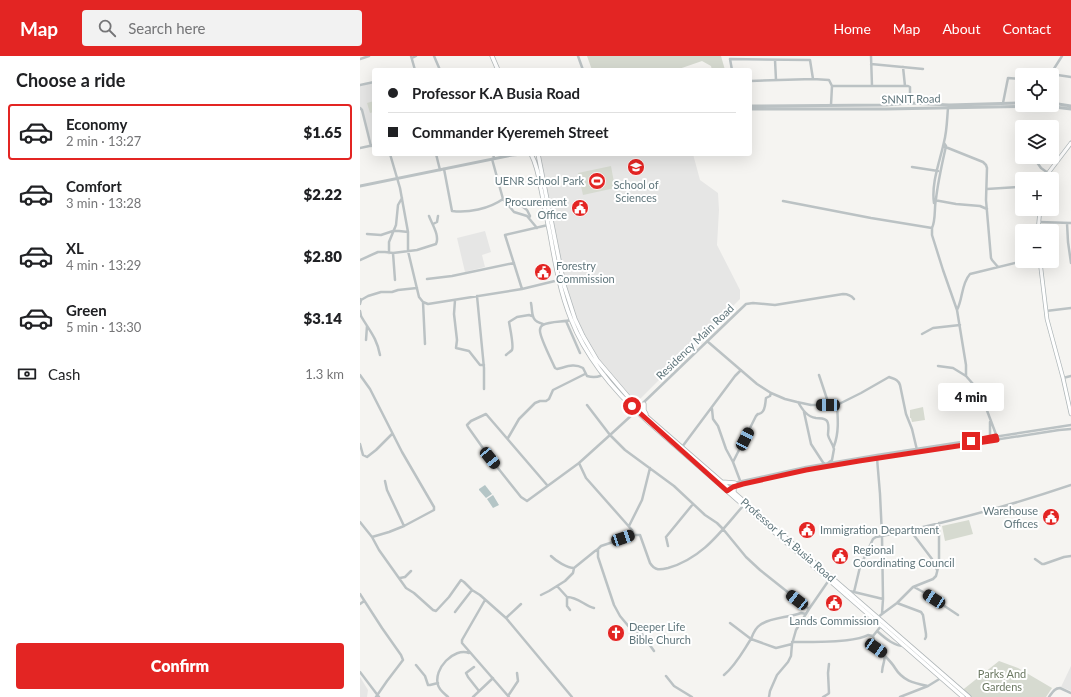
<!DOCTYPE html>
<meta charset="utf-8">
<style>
:root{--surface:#fff;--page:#f2f2f2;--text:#202124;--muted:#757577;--line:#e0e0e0;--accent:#e32523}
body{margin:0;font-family:Lato,sans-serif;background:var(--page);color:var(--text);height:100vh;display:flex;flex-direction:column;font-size:15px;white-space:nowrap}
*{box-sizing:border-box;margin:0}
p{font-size:13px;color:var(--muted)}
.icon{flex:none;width:22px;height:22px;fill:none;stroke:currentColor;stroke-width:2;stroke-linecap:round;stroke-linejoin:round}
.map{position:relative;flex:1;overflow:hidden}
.sheet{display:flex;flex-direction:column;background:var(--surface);width:360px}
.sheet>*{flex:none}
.banner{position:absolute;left:12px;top:12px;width:380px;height:88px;border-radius:4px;box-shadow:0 4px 16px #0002;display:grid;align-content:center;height:88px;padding:0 16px;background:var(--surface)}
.fabs{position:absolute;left:655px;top:12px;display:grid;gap:8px}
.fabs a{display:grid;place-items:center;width:44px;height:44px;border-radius:4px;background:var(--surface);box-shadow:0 4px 16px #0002;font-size:20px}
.end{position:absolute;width:18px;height:18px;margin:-9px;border:5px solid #e32523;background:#fff;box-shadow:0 0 0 2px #fff}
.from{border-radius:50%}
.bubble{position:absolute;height:28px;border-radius:4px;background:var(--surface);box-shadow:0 4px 16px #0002;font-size:13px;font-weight:800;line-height:28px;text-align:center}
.car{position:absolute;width:12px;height:24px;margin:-12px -6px;border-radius:5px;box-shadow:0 0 3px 1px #0007;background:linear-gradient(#222 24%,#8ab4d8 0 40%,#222 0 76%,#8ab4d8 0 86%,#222 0)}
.banner b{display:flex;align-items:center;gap:14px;height:38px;font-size:15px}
.banner b+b{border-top:1px solid var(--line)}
.banner i{width:10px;height:10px;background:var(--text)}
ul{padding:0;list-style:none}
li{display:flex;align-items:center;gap:12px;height:56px;margin:0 8px 6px;padding:0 8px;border:2px solid transparent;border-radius:4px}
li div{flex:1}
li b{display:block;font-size:15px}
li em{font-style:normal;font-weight:800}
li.active{border-color:var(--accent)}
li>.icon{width:36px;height:36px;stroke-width:1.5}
h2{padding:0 16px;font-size:18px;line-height:48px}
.pay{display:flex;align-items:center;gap:10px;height:44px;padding:0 16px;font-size:15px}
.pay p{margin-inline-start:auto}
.action{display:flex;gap:8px;margin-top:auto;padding:8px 16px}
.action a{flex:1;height:46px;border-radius:4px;background:var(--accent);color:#fff;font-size:16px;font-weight:800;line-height:46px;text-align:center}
header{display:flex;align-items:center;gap:24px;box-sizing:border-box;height:56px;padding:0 20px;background:var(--accent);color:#fff}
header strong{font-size:19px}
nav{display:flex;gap:22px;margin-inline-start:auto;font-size:14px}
.search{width:280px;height:36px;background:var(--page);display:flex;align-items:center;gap:10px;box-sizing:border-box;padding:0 14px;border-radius:4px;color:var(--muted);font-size:15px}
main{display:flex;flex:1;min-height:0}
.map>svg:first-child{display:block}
</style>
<header>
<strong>Map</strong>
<div class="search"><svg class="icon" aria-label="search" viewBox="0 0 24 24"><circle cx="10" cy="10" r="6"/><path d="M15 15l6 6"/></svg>Search here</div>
<nav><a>Home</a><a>Map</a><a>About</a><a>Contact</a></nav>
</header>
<main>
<section class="sheet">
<h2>Choose a ride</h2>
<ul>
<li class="active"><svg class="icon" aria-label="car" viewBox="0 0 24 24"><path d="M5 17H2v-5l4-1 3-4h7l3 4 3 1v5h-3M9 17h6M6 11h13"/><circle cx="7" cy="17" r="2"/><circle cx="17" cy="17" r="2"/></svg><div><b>Economy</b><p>2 min · 13:27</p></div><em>$1.65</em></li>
<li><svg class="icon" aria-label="car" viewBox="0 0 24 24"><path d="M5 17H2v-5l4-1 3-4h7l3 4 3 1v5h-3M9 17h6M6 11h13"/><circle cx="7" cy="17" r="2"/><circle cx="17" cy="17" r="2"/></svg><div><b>Comfort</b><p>3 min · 13:28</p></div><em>$2.22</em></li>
<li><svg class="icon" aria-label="car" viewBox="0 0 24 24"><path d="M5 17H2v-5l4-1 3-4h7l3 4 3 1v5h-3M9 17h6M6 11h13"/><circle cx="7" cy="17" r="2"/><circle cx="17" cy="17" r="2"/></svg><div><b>XL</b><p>4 min · 13:29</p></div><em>$2.80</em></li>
<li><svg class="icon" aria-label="car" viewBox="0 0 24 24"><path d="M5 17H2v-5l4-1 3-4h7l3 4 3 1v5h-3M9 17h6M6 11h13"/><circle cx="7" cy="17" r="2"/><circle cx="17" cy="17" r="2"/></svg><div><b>Green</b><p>5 min · 13:30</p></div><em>$3.14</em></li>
</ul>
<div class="pay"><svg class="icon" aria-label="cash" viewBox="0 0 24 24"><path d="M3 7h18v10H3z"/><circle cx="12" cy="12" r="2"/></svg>Cash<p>1.3 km</p></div>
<div class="action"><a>Confirm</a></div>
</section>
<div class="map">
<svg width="711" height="641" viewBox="0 0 711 641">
<rect width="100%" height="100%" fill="#f5f4f1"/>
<path fill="#e6e6e5" d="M14,27V87H12L0,51V30Z
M185,98H333L340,124L358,137L359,154L357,189L380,234V243L275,348L240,305L223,280L208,241L178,100Z
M125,175L131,196L122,199L125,211L105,216L97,182Z
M711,610V635L701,631Z
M0,621L8,634L7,641H0Z"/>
<path fill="#d6dad0" d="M227,0H361L365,14H352L351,10L342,5L316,14H232Z
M14,45V56L10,57L7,47Z
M251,110L255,132L223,139L218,117Z
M563,351L565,364L552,366L551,362H550V354Z
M609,464L613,478L585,485L582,470Z
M639,605L658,612L692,632L686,641H606L600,636Z"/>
<path fill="#b4c5c6" d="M125,429L132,438L126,442L119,434V433Z
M133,439L139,449L133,452L127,443Z"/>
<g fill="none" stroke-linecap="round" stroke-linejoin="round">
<g stroke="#aeb6b8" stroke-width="4.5">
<path id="secondary" d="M686,123L689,116L711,87
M678,175L680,153
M680,205L687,263L703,322L711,358"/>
</g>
<g stroke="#b1b7b9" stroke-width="5">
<path id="primary" d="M132,0L138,14
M171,98C177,109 179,121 181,133C184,148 187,163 190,178C195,206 200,236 211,263C226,302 256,337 287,365L603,641
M178,98L204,229L215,263L223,280L237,304L271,344L287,361L609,641
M284,348V354L286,358
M362,426L375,427
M374,437V431"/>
</g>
<path stroke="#bbc2c4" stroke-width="2.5" d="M51,0L55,14
M74,0L80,14
M218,0L223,14
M511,0L512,30
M52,2L56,0
M0,3L9,0
M415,4L416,24
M511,8L563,13
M543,11L545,30
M132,14L137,12
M372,14L370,3L450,4L453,23
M691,18L711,21
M690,19L702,0
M390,25L453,23L469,24L472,30L471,49
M0,29L14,26
M472,30H548L550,31V47
M643,47L648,22L662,23
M0,52L2,54L11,90
M583,90L623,106L626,109L627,112L626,144L631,202L632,204L638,211
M0,92L14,89
M30,98L40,132L48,176V195L59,241L63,246L68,248L162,233L199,224
M76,98L80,114
M133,98L134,102
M674,102L681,112L688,117
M552,111L578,115
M84,113L92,155C108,157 129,153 143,143L132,103
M627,133L659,131
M143,143L154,156L167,160L177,172
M574,144L596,148L620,150L627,153
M657,144H662
M423,145L511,162L572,172C576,164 574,152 576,143C578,125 582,108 586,90L584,87
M574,147C571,127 580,105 584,86C587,75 587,63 588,52
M163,151L167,154L170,160L169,162
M679,166L711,167
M707,167L708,186L711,207
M73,168L77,166L78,160
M572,172V179L583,214L597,254L606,309V320
M7,178L21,179L33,175H39L48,176
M29,197V186L36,169L38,149L42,142
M33,197L35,224
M0,204L18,196H25L33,197L57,194L76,188C80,180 72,168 69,160
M67,223L92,220L154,207
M162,233L145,179L188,169
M117,240L124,312V333
M0,243L1,244L8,240L21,236H32L38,234L57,232
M95,244L94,258L97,284L96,292L109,295L120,309H124
M63,246L65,288
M171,247C173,257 170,265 183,268
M0,248L1,244
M597,254C603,243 601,228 610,218L663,205
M0,255L1,260C9,274 17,282 20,299
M686,255L711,252
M211,264C204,266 189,265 183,269C181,270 180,271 180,274C179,280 192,305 195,312L197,313C206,311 214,307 223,312L227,320C234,322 241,321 247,316
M206,265L220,297
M562,278L573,272L600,269
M6,284L7,270
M347,285L397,328L411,337L425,343L437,346L451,349H477L501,337L529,321C534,323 538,323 540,329L546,358L552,373L557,394
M146,299C148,297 150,296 152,294C154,290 150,272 149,266L157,261L169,259L172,260
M578,310L593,312L606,320L620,336L637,381
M0,319L10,333L42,396L74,451V454L44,470L29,476L12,481L0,466
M459,319L469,349
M703,322L711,320
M582,341C594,351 593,346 606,343C612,342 618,344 623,345
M284,346L280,353L273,358L250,379L265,394L314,430L345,459L357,467L363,473L386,501L400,514L449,553
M438,346C442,353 447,361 456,362C459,362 463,362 466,364C470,367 468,374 468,379C469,384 473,388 474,393L472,404L468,407
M227,349L250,379L219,407L226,422L272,474L274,479H280L290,507C295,515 300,514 308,512C343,502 361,475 383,450
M278,351L284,346L386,248L393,247L415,249L483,238C488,238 491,239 494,243
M352,353L353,363L358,370L366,393L373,406
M444,356L451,388L464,408
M630,366V383
M148,382L159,363L175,347L180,345H186L189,343L193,334L225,318
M0,388L3,399L7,401L16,394L32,378
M474,390C479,377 478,363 477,349
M322,391L375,320L381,314
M25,425L27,434L44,470
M381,427L373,406L396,360C400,356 395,360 401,357C406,354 405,347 406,342L410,340L411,337
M187,429L126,358L111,365L107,369L108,371L130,402L161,441L167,445L219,407
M373,431L383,428L446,414L499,405L699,374L711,373
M367,432L378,426L446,411L517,399L711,369
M269,470L282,444L290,412
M550,474L572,503L577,514
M274,479L241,490L238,493V501L254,549L260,560L270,572L282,578L294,595
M12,481L19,494L46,532L54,537L73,554L76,555L89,541L101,524L104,526L112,534L120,539L146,562L212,641
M308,490L306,481L333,448
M191,500C196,505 207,512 214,512
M675,503L682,508H684L704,501L711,500
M40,522L45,521L51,515
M197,530L207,541V550L210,554
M554,531L565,537L598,559
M494,536L523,543
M0,538L22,572L41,599L43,604L27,625L16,641
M181,539L189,535L205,525L213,517L214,512L235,495L238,493
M485,539L489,535L494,536L500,511L513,483L516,481L522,480L520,438L517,402
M207,541C218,541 225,550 234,552
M125,544L102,584V587L149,641
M537,547L561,556L563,559L566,578V581L565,583
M0,548L4,545
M95,556L112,534
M522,558L537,547L553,531L573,523L576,520L579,508V467
M146,562L161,548
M517,562L522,558L523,543L522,480C586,467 649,450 711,429
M370,567L391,583C393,578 395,572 400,569C411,561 428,562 441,557L446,558
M517,575C525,582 535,591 546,590
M513,580L516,592C530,602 523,602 522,616
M432,586C450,586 494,587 508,579L513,580L521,570
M525,600C529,604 532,607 535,612C543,625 554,627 568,630
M56,609L65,620L68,629H70L78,627
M114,611L106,617L108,621L119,635
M0,616L19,641
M364,619C376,609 383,595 391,583L416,592L432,588
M306,620L314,630L332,641
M148,640L158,625L157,617
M88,641C85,638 79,634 78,629C73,613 94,591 109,597
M113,641L133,622
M409,641L410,635L417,619L428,606L431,600L432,588L436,574L449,553L469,524
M463,641L468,638L469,637L468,617L469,608
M540,641L568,630L581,622
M689,641C692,637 694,632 700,632L711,637"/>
<path stroke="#bbc2c4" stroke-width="3" d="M692,47L711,50
M390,50L526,49L550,47L589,49L662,47
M390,53H526L686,50L711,53
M0,130L152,99L163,98"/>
<use href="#secondary" stroke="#fff" stroke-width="3"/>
<use href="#primary" stroke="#fff" stroke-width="3.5"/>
</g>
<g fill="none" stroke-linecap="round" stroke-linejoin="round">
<path stroke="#e32523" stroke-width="5" d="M272,350L367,435L373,431L383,428L446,414L499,405L637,384L636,380L611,385"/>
</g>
<defs>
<g id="university-disc" transform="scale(0.9)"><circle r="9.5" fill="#e32523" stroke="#fff"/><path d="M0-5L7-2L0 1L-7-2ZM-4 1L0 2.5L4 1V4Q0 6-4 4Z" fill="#fff"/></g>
<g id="stadium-disc" transform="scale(0.9)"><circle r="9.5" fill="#e32523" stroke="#fff"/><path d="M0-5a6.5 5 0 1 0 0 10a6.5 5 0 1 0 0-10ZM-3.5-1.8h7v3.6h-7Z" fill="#fff"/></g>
<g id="civic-disc" transform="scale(0.9)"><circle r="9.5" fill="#e32523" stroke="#fff"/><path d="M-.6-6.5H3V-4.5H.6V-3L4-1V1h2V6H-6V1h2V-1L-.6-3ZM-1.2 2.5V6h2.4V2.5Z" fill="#fff"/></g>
<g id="church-disc" transform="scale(0.9)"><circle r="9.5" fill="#e32523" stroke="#fff"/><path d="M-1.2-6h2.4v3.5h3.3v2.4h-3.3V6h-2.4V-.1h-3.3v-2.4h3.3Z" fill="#fff"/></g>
</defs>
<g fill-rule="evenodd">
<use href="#university-disc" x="276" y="111"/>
<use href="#stadium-disc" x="237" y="125"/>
<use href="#civic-disc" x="220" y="152"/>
<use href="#civic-disc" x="183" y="216"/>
<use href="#civic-disc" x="691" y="461"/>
<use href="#civic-disc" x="447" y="474"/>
<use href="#civic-disc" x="480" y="500"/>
<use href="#civic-disc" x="474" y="547"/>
<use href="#church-disc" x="256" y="577"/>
</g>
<g text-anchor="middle" stroke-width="4" stroke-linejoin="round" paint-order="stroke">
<g font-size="11" fill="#60767c" stroke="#fff">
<text transform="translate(551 43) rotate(-1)" y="4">SNNIT Road</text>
<text transform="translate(335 286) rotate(-44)" y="4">Residency Main Road</text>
<text transform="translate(428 484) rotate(41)" y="4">Professor K.A Busia Road</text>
</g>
<g font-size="11" fill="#60767c" stroke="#fff" text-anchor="start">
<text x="224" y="129" text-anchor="end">UENR School Park</text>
<text x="276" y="133" text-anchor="middle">School of<tspan x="276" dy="13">Sciences</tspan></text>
<text x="207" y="150" text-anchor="end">Procurement<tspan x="207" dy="13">Office</tspan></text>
<text x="196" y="214">Forestry<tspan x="196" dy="13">Commission</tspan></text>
<text x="678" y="459" text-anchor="end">Warehouse<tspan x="678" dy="13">Offices</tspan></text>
<text x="460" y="478">Immigration Department</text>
<text x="493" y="498">Regional<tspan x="493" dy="13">Coordinating Council</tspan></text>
<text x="474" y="569" text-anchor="middle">Lands Commission</text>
<text x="269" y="575">Deeper Life<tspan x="269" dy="13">Bible Church</tspan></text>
</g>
<g font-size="11" fill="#6c7963" stroke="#fff">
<text x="642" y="622">Parks And<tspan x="642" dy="13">Gardens</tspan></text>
</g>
</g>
</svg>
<div class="fabs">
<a><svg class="icon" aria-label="locate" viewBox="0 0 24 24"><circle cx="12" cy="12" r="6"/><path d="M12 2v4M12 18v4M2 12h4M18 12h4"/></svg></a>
<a><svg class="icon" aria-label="layers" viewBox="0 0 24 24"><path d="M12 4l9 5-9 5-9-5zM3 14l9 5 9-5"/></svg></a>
<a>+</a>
<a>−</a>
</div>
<i class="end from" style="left:272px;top:350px"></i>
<i class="end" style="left:611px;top:385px"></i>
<div class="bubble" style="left:578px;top:327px;width:66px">4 min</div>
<i class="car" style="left:468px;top:349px;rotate:271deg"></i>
<i class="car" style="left:385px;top:383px;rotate:27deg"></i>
<i class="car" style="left:130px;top:402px;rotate:141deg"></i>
<i class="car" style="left:263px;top:482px;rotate:71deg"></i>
<i class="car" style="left:574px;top:543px;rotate:303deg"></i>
<i class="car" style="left:437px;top:544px;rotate:308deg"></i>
<i class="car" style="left:516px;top:592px;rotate:124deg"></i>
<div class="banner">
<b><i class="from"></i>Professor K.A Busia Road</b>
<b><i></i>Commander Kyeremeh Street</b>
</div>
</div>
</main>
